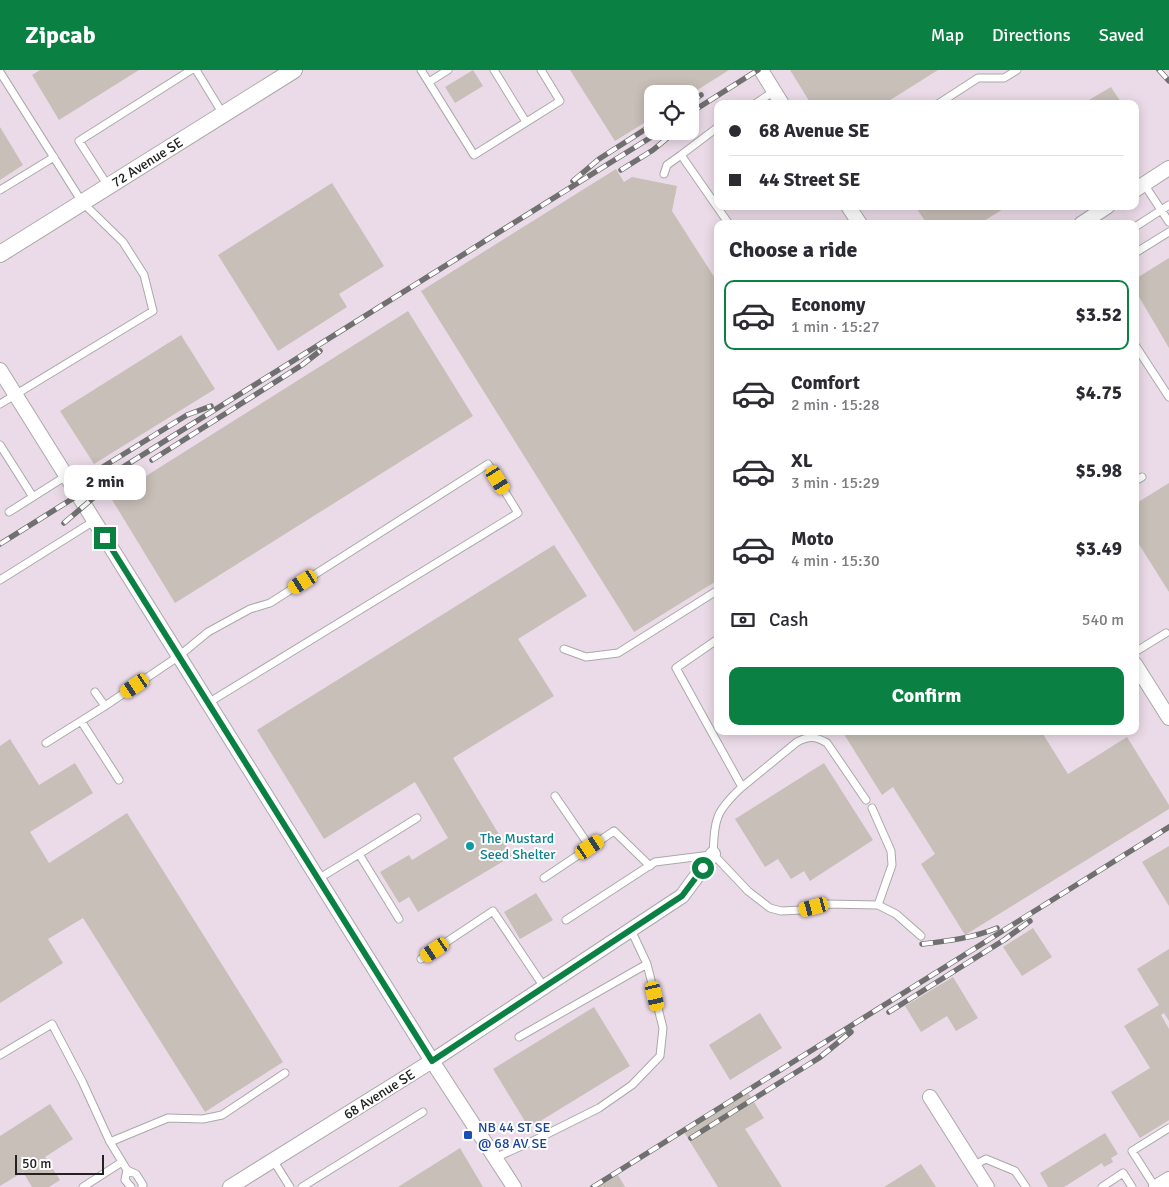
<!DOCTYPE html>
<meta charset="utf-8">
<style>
:root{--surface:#fff;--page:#f2f2f3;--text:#2b2b33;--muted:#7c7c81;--line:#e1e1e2;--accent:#0b8043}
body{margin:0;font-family:Signika,sans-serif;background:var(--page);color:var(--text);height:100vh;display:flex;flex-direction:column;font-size:19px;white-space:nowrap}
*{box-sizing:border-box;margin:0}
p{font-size:16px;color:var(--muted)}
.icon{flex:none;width:28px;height:28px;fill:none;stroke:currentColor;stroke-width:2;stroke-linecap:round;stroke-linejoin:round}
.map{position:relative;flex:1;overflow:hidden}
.drawer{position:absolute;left:714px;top:150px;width:425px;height:515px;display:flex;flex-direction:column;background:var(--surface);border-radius:10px;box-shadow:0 2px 12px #0003}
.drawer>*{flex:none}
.banner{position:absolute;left:714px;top:30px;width:425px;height:110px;border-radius:10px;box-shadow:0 2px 12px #0003;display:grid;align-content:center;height:110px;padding:0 15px;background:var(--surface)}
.fabs{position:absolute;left:644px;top:15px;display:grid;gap:10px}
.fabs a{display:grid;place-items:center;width:55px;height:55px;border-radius:10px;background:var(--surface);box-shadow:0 2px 12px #0003;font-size:25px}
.scale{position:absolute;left:15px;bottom:12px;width:89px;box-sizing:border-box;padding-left:5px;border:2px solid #222;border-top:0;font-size:14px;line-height:18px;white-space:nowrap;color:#222;-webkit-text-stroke:4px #fff;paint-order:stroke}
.end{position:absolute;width:22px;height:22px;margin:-11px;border:6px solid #0b8043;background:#fff;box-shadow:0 0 0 2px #fff}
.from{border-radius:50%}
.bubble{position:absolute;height:35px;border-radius:10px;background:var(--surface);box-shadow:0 2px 12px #0003;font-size:16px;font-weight:700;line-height:35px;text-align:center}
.car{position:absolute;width:15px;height:30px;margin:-15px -8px;border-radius:6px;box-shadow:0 0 4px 1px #0007;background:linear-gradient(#f5c518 24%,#345 0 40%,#f5c518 0 76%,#345 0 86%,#f5c518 0)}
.banner b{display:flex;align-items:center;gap:18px;height:48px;font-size:19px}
.banner b+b{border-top:1px solid var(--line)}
.banner i{width:12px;height:12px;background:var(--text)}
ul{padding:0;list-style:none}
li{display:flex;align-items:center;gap:15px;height:70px;margin:0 10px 8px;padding:0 5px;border:2px solid transparent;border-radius:10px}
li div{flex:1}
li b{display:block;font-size:19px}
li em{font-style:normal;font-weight:700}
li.current{border-color:var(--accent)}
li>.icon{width:45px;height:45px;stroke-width:1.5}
h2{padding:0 15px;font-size:22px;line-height:60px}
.pay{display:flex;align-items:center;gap:12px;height:55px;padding:0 15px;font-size:19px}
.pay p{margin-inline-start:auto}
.button{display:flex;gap:10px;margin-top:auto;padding:10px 15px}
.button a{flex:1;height:58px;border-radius:10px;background:var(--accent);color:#fff;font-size:20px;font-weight:700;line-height:58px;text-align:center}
header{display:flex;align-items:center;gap:30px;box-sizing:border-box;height:70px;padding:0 25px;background:var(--accent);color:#fff}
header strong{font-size:24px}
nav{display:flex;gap:28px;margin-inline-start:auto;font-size:18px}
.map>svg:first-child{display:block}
</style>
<header>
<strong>Zipcab</strong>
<nav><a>Map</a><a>Directions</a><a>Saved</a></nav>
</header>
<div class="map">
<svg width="1169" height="1117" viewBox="0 0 1169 1117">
<rect width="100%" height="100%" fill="#f2efe9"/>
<path fill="#ebdbe8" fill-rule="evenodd" d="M0,0H1169V1117H0ZM652,24H690V61H652ZM718,34H1135V136H718ZM718,154H1135V661H718Z"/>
<path fill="#c7bfb8" d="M40,0H139L59,50L32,5Z
M473,0L483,16L455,33L445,17Z
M570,0H729L691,24H652V48L615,71Z
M790,0H938L884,34H811Z
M1111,17L1122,34H1082Z
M0,57L23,95L0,110Z
M616,99L624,112L632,107L677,116L672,141L718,213V510L634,562L421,221Z
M332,113L384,196L339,224L347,237L278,281L218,185Z
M915,136H1008L979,154H927Z
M1169,188V278L1135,220V209Z
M408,241L473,346L175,533L111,428Z
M181,265L215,319L94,394L60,341Z
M1169,413V522L1135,468V434Z
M554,475L587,526L518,569L554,626L453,688L512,786L418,842L409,827L399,833L380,802L409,785L412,790L448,768L415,712L324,769L257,660Z
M842,661H1041L1068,704L1127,667L1169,735V739L965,865L921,794L935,784L893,717L882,725Z
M10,669L39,715L75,693L93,723L30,762L49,793L127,743L283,992L205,1042L83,848L48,869L63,893L0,933V676Z
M824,693L873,770L810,811L804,801L791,809L778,789L765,797L735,749Z
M1169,776V836L1142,792Z
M536,823L553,850L520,869L504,842Z
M1033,858L1052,887L1022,906L1003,877Z
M1169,879V951L1164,943L1161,945L1169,959V1050L1140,1068L1111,1022L1150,998L1124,956L1159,935L1137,899Z
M953,907L978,948L956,961L947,946L921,962L905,936Z
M594,937L630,996L529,1058L493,999Z
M760,943L782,978L730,1010L709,975Z
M747,1021L764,1048L745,1059L782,1117H718L684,1062Z
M50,1034L73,1069L45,1087L60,1110L49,1117H32L23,1102L0,1116V1066Z
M1105,1063L1118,1084L1111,1088L1113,1092L1104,1097L1102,1093L1064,1117H1048L1040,1103Z
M460,1078L483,1117H398Z
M921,1094L936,1117H884Z
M618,1105L625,1117H598Z"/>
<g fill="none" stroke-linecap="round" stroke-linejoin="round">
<g stroke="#a9a9a9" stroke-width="9">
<path id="service" d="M196,0L223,44
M421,0L474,85L560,31L541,0
M494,0L526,52
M0,2L82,132L123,172L144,205L153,241L0,334
M429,12L448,0
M755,34L774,21
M938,34L978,8H1004L1017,0
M681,85L718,57
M664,104L667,95L681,85L729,154
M1144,114L1169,152
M108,116L79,71L191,0
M0,120L54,87
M1135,157L1169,135
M1135,183L1169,162
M1135,275L1169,327
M0,375L33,427
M1135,411L1142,407
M9,442L66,406
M0,510L94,451
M718,569L676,598L742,717C715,742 715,748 713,784L748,821L770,838L781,841L802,840L826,834L878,835L896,844L921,866
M564,579L586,587L618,583L718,520
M1135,582L1166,563
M95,622L105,636
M81,651L119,710
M46,673L105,636L179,586L208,562L250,539L270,533L488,394L518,443L208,633
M742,717L797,672C809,666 815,666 827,673L866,730
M555,726L590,777
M872,738L891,781L892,795L878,835
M544,808L614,761L650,796
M318,809L359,784
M399,849L359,784L417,748
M566,850L655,792L711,785
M421,889L493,841L544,917
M519,967L647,894
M0,985L52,954L82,1011L110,1072L127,1100
M110,1072L168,1048L203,1049L222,1045L285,1003
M495,1088L537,1069L599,1038L632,1015L660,986L663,958L647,894L631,860
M273,1090L290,1117
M973,1096L986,1089L1015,1101L1026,1117
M83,1117L122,1092
M131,1117L125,1110L127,1100L136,1104L143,1115L142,1117
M302,1117L423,1042
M1102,1117L1123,1103L1132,1117
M1155,1117L1132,1081L1169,1058"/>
</g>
<g stroke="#a9a9a9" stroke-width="16">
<path id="minor" d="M761,0L782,34
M1135,120L1169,98
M848,136L860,154
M1081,154L1108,136
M0,300L432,991L514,1117
M1135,594L1169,648
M930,1027L987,1117
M230,1117L432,991L682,826L713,784
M1156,1117L1169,1109"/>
</g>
<g stroke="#a9a9a9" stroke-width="18">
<path id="tertiary" d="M0,184L294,0"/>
</g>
<use href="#service" stroke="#fff" stroke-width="7"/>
<use href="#minor" stroke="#fff" stroke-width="14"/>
<use href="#tertiary" stroke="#fff" stroke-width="16"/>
<g stroke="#707070" stroke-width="5.5">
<path id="rail" d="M1159,0L1169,11
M690,32L701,25
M690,43L758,0
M621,100L653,80L676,61
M573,111L599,89L652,55
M152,390L302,295L320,281
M93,403L187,345L211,336
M64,453L119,406
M0,474L661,61
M922,874C948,871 973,868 997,858
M889,942L1004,870L1030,851
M691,1068L819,988L851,962
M593,1117L1169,757"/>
</g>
<use href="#rail" stroke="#fff" stroke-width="4" stroke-dasharray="11" stroke-linecap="butt"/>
</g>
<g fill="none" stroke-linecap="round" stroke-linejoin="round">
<path stroke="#0b8043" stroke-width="6" d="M105,468L432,991L682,826L703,798"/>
</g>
<circle fill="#0f9aa8" stroke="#fff" stroke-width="2" cx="470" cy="776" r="5"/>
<rect fill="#1a4fb4" stroke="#fff" stroke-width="2" x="463" y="1060" width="10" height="10" rx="2.5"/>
<g text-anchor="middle" stroke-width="4" stroke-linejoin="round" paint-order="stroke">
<g font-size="14" fill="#222" stroke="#fff">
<text transform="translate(147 92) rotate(-32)" y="5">72 Avenue SE</text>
<text transform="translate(379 1024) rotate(-32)" y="5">68 Avenue SE</text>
</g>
<g font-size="14" fill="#0d838f" stroke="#fff" text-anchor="start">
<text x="480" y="773">The Mustard<tspan x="480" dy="16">Seed Shelter</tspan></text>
</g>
<g font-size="14" fill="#164399" stroke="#fff" text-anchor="start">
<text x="478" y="1062">NB 44 ST SE<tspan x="478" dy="16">@ 68 AV SE</tspan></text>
</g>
</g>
</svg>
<div class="fabs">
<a><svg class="icon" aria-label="locate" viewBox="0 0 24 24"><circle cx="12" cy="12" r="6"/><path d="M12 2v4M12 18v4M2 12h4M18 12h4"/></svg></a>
</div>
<div class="scale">50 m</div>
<i class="end from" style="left:703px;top:798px"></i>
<i class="end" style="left:105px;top:468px"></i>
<div class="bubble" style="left:64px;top:395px;width:82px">2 min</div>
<i class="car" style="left:498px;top:410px;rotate:148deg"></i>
<i class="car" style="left:303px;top:512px;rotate:238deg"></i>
<i class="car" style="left:135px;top:616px;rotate:236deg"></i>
<i class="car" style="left:590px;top:777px;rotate:56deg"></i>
<i class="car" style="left:814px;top:837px;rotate:255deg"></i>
<i class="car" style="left:435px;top:880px;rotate:236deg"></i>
<i class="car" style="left:655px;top:926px;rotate:167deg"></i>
<div class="banner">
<b><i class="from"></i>68 Avenue SE</b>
<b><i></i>44 Street SE</b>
</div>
<section class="drawer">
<h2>Choose a ride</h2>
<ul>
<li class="current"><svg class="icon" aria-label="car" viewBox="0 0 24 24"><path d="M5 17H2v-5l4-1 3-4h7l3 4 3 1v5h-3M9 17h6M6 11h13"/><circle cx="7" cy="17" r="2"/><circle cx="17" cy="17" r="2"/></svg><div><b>Economy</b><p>1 min · 15:27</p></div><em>$3.52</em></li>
<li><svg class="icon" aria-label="car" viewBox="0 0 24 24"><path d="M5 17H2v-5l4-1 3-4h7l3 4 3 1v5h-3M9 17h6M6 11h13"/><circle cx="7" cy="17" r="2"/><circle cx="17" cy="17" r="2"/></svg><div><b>Comfort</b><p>2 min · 15:28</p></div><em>$4.75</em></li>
<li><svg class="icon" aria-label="car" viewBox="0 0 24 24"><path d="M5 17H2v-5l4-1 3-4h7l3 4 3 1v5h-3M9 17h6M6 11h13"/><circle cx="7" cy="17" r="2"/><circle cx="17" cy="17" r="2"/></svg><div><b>XL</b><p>3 min · 15:29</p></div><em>$5.98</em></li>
<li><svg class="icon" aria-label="car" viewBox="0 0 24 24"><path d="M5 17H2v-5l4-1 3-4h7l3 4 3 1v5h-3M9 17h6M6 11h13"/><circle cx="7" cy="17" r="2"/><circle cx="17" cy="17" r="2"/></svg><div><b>Moto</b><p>4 min · 15:30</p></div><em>$3.49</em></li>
</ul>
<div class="pay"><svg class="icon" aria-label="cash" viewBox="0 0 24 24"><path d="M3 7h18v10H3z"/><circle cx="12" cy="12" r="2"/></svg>Cash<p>540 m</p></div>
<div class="button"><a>Confirm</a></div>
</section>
</div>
